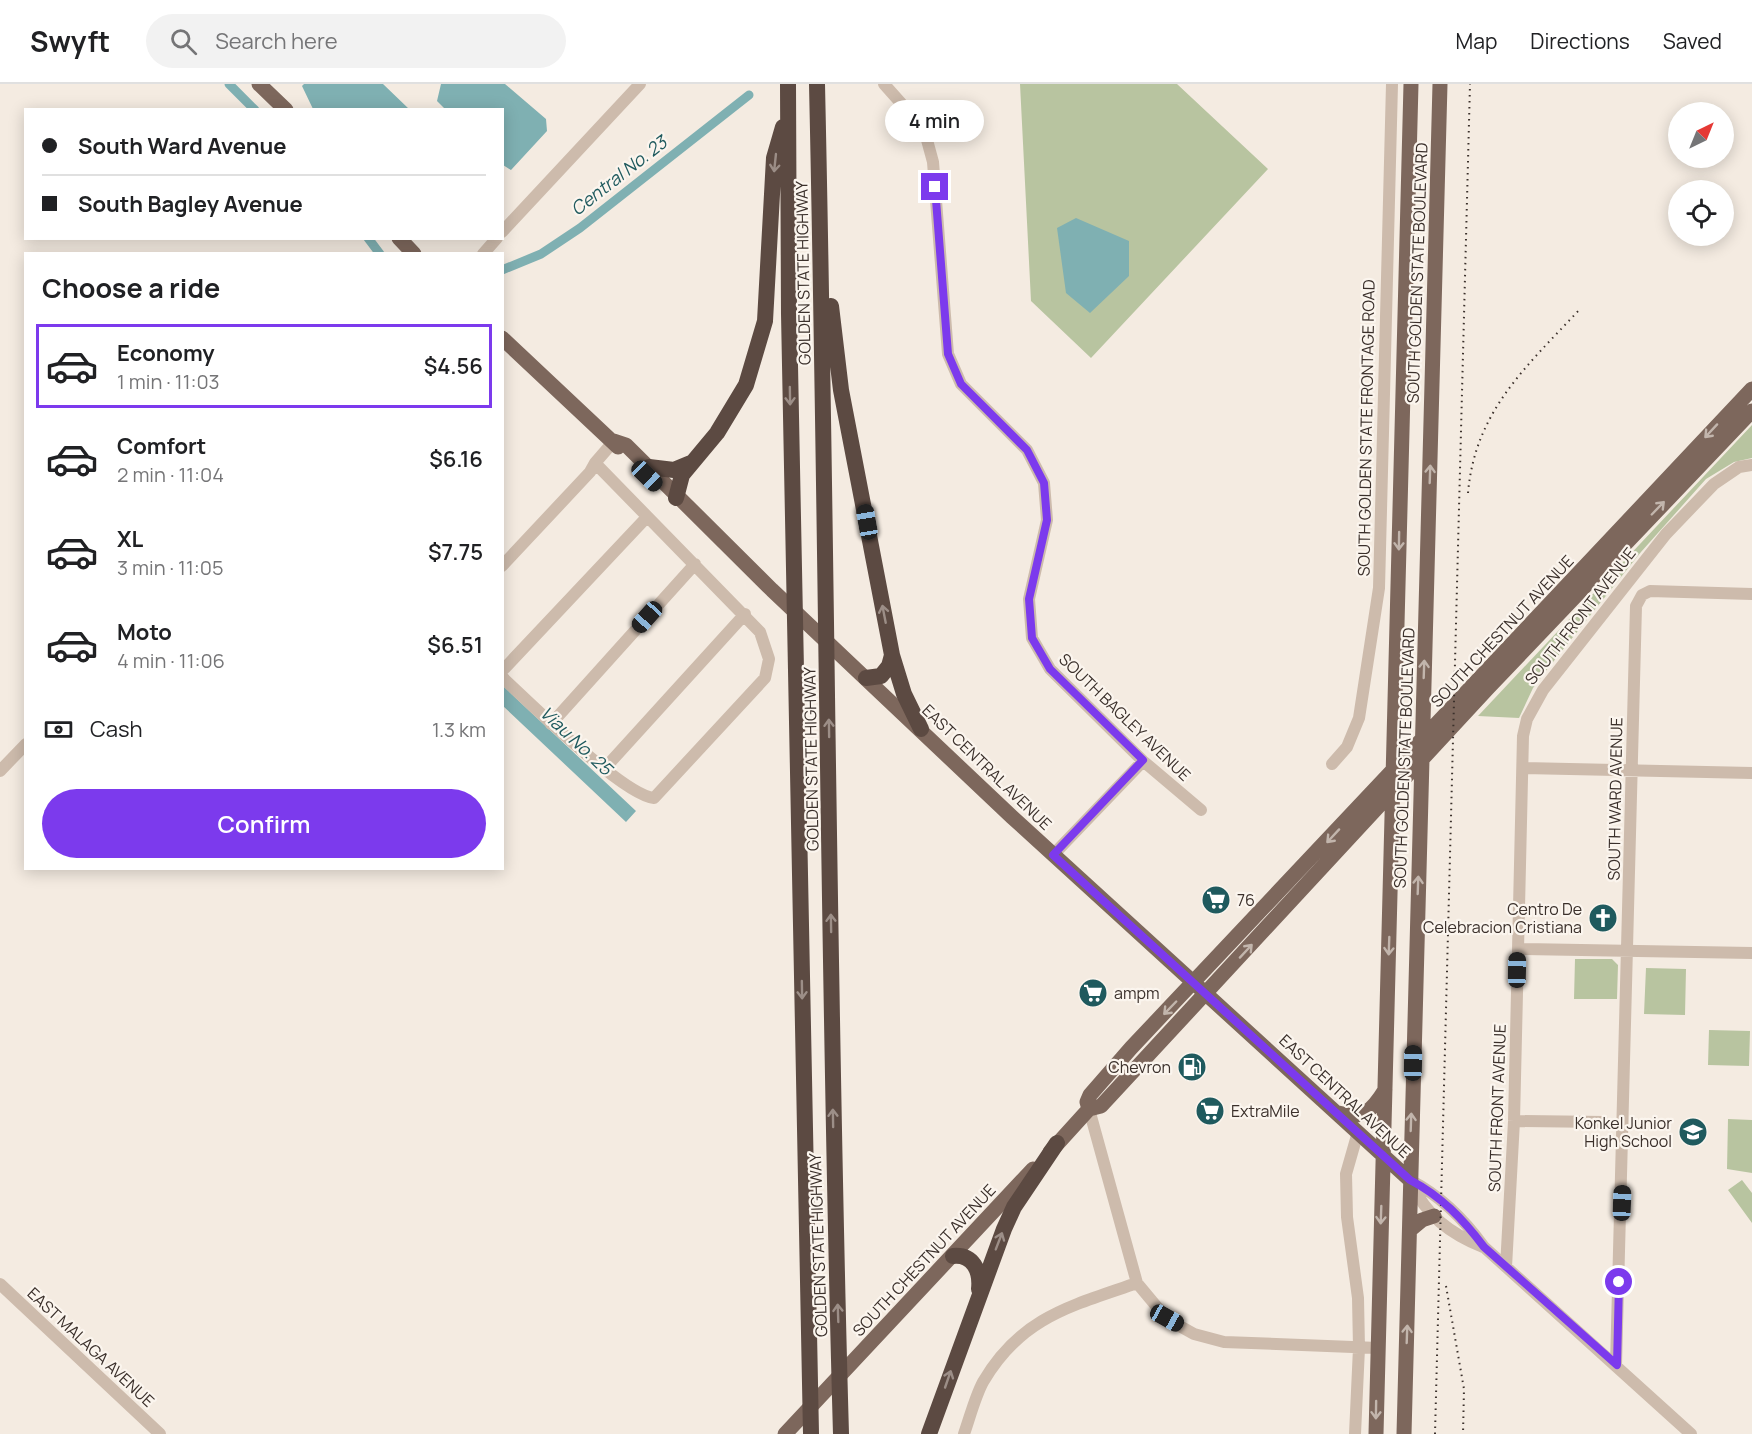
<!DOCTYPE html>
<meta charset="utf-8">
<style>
:root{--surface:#fff;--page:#f2f2f2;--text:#202124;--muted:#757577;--line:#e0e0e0;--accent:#7c3aed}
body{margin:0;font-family:Manrope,sans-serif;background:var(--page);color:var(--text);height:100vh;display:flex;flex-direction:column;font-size:22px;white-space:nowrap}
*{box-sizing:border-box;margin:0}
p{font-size:20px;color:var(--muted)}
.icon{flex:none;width:33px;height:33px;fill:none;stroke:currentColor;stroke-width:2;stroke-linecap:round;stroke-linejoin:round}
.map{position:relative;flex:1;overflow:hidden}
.sheet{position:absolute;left:24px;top:168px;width:480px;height:618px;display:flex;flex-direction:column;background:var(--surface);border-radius:0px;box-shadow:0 3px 15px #0003}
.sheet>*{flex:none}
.banner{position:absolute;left:24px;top:24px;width:480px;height:132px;border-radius:0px;box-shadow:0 3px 15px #0003;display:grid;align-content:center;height:132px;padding:0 18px;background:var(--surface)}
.needle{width:39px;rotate:43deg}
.tools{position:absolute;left:1668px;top:18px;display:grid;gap:12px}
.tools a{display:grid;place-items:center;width:66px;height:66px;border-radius:50%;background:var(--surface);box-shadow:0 3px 15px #0003;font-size:30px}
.end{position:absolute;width:27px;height:27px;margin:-14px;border:8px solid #7c3aed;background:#fff;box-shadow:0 0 0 3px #fff}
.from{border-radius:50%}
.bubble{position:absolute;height:42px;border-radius:21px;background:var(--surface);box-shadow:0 3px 15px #0003;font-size:20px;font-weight:600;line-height:42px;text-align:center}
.car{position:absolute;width:18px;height:36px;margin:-18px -9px;border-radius:8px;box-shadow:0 0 4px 2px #0007;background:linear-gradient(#222 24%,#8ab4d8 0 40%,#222 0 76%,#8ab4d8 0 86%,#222 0)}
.banner b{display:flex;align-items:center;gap:21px;height:57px;font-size:22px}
.banner b+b{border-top:2px solid var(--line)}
.banner i{width:15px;height:15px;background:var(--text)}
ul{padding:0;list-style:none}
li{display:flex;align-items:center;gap:18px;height:84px;margin:0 12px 9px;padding:0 6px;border:3px solid transparent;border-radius:0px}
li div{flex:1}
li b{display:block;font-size:22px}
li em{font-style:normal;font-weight:600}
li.on{border-color:var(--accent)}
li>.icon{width:54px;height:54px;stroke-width:1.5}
h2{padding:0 18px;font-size:27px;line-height:72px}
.pay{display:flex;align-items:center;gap:15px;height:66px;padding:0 18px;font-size:22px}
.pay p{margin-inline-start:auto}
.button{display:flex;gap:12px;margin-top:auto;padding:12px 18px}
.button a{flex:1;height:69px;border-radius:36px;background:var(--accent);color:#fff;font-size:24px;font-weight:600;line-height:69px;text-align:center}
header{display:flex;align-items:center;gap:36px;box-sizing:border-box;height:84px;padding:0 30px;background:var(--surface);border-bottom:2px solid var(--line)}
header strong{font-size:28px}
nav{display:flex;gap:33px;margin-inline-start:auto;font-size:21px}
.search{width:420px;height:54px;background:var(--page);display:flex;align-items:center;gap:15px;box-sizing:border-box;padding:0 21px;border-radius:33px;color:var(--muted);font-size:22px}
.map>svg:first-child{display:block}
</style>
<header>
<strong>Swyft</strong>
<div class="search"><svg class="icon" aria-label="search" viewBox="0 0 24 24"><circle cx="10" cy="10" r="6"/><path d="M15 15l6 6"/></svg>Search here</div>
<nav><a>Map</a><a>Directions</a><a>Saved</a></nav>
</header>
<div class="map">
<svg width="1752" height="1350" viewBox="0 0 1752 1350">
<rect width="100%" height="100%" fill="#f4ebe1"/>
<path fill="#b8c4a0" d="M1020,0H1177L1268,85L1091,274L1031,217Z
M1752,341V374L1734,378L1706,395L1641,468L1545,588L1533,604L1519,634L1478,632Z
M1575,875H1612L1618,881L1617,915H1574Z
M1646,884L1686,885L1685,931L1644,930Z
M1709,946L1750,947L1749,982L1708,981Z
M1728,1035L1752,1036V1089L1727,1085Z
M1742,1096L1752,1109V1139L1728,1106Z"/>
<path fill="#7fb0b2" d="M304,0H383L409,25H313L302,2Z
M441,0H505L546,35L547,47L511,86L503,81L502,26L445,25L437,17Z
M1076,134L1129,157V192L1090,229L1066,209L1057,144Z
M502,601L636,727L626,738L503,622Z"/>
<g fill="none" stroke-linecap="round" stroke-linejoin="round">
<path stroke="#7fb0b2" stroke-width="9" d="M229,0L255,26
M368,154L380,170
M502,186L541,170L580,144L749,11"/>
<path stroke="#cdbbac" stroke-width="12" d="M884,0L924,45L933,78L948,270L961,300L1027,366L1044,399L1047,436L1029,515L1032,554L1050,585L1143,677L1201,726
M502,148L640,0
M483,170L497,154
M502,482L590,388L595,379L614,357
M502,587L647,433
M502,593C529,618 623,711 654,714L765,594L769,575L760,548L595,379
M551,640L695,480
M1332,680L1347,663L1359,634L1379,504L1392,0
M605,684L745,530
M1523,684L1752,689
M0,687L26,660
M1053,771L1143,677
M1518,865L1752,869
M1089,1025L1137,1199L1167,1235L1194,1250L1224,1258L1378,1264
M1514,1037L1603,1038
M1410,1096C1441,1112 1464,1135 1484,1163L1691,1350
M1411,1099C1427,1132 1449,1149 1483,1163
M1506,1183L1514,1037L1523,652L1527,635L1543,606L1666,450L1714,400L1739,383L1752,381
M0,1200L160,1350
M1616,1281L1636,522L1642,511L1650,507L1752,510
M964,1350C970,1333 975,1313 983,1298C1021,1233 1071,1222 1137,1199
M1355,1350L1359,1264L1358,1214L1347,1133L1346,1090L1358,1048"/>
<path stroke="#7d675c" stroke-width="15" d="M259,0L286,26
M399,154L414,170
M502,254L618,363
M614,357L626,361L772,506L1012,733L1410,1096
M1089,1025L1087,1018L1090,1011L1131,964L1752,305
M1338,1029C1363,1036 1372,1027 1385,1006
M1050,1068L1089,1025L1101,1022L1488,604L1752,327
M1410,1146L1422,1136L1434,1132
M785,1350L1033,1085
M1376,1350L1411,0
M1404,1350L1440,0"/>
<path stroke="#5c4a42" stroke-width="16" d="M788,0L789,230L811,1350
M817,0C827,450 828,900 841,1350
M831,222L841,306L892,571L904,610L921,645
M649,383L674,386L691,379
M676,414L682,391L717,349L746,301L765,237L774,74L783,43
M866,594L881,592L889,582L892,571
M953,1172C973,1170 981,1187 979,1205
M929,1350L1004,1145L1014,1123L1057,1059"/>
<path stroke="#3b302b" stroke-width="2" stroke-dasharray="1.5 4.5" stroke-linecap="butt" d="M1468,409C1475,327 1527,282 1580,225
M1446,1202L1464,1305L1463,1350
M1435,1350L1470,0"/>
</g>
<defs><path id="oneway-shaft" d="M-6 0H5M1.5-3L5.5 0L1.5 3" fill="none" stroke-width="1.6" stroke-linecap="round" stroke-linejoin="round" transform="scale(1.5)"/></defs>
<g stroke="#9c8e87">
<use href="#oneway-shaft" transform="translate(775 79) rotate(96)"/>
<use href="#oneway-shaft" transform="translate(790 312) rotate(89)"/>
<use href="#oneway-shaft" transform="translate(884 530) rotate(-101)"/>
<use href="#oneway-shaft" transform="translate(829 644) rotate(-91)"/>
<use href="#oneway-shaft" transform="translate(831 839) rotate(-91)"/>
<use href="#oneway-shaft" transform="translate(802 906) rotate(89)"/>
<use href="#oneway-shaft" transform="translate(833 1034) rotate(-91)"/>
<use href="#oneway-shaft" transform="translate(999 1157) rotate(-69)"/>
<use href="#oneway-shaft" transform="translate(838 1229) rotate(-92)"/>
<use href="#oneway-shaft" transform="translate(948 1295) rotate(-71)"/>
</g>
<g stroke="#c2b5ac">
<use href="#oneway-shaft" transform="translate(1711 347) rotate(133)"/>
<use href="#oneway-shaft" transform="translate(1430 390) rotate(-88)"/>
<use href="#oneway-shaft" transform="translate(1658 424) rotate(-46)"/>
<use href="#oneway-shaft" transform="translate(1399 457) rotate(91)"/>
<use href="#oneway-shaft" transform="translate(1424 585) rotate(-88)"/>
<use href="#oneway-shaft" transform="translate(1333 752) rotate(133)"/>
<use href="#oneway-shaft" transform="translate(1418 801) rotate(-88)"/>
<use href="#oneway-shaft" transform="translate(1389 862) rotate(92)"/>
<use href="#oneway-shaft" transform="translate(1246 867) rotate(-47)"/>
<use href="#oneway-shaft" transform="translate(1170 924) rotate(134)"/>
<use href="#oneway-shaft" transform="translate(1411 1038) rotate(-88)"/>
<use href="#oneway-shaft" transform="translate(1381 1131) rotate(92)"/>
<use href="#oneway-shaft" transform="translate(1407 1250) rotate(-88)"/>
<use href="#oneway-shaft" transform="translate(1376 1326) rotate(91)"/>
</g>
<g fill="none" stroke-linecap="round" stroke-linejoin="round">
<path stroke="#7c3aed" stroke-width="8" d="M935,103L948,270L961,300L1027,366L1044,399L1047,436L1029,515L1032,554L1050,585L1143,676L1053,771L1410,1096C1441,1112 1463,1135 1484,1163L1617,1281L1619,1198"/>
</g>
<defs>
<g id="supermarket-disc" transform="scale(1.5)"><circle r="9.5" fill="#1f5a5e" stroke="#fbf5ee"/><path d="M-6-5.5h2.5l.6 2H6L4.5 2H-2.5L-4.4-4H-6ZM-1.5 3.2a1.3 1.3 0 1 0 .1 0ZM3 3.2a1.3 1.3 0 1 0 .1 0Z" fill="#fff"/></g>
<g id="church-disc" transform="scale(1.5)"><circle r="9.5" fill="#1f5a5e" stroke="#fbf5ee"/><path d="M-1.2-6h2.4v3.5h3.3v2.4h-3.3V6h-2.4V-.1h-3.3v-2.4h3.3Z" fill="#fff"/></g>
<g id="fuel-disc" transform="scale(1.5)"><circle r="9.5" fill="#1f5a5e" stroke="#fbf5ee"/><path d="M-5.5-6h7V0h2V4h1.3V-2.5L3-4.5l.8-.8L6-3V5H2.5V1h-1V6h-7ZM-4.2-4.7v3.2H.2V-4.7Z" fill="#fff"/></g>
<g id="school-disc" transform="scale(1.5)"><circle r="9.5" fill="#1f5a5e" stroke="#fbf5ee"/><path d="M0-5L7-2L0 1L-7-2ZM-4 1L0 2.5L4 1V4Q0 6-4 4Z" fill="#fff"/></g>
</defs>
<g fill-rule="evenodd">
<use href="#supermarket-disc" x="1216" y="816"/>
<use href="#church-disc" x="1603" y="834"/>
<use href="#supermarket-disc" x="1093" y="909"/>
<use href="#fuel-disc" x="1192" y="983"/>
<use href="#supermarket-disc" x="1210" y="1027"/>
<use href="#school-disc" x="1693" y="1048"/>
</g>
<g text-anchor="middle" stroke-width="4.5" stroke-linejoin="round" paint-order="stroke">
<g font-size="16" fill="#3b302b" stroke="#fbf5ee">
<text transform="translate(803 189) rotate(-91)" y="6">GOLDEN STATE HIGHWAY</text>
<text transform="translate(1417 189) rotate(-88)" y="6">SOUTH GOLDEN STATE BOULEVARD</text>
<text transform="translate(1366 344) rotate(-89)" y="6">SOUTH GOLDEN STATE FRONTAGE ROAD</text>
<text transform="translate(1580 532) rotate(-52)" y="6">SOUTH FRONT AVENUE</text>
<text transform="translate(1502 547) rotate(-47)" y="6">SOUTH CHESTNUT AVENUE</text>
<text transform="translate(1125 633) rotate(44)" y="6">SOUTH BAGLEY AVENUE</text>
<text transform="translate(1404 674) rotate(-88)" y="6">SOUTH GOLDEN STATE BOULEVARD</text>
<text transform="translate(811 675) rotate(-91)" y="6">GOLDEN STATE HIGHWAY</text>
<text transform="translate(987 683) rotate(44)" y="6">EAST CENTRAL AVENUE</text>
<text transform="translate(1615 715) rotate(-89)" y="6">SOUTH WARD AVENUE</text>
<text transform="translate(1345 1012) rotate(43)" y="6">EAST CENTRAL AVENUE</text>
<text transform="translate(1497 1024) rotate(-88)" y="6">SOUTH FRONT AVENUE</text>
<text transform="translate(818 1161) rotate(-92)" y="6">GOLDEN STATE HIGHWAY</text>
<text transform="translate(924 1176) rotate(-47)" y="6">SOUTH CHESTNUT AVENUE</text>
<text transform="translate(91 1263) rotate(43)" y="6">EAST MALAGA AVENUE</text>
</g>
<g font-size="16" fill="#3b302b" stroke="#fbf5ee" text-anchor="start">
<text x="1237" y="822">76</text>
<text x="1582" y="831" text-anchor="end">Centro De<tspan x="1582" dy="18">Celebracion Cristiana</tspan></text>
<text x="1114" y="915">ampm</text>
<text x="1171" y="989" text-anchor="end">Chevron</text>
<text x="1231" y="1033">ExtraMile</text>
<text x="1672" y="1045" text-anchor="end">Konkel Junior<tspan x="1672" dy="18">High School</tspan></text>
</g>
<g font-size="18" font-style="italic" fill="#1f5a5e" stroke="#fbf5ee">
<text transform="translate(619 92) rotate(-38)" y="6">Central No. 23</text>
<text transform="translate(576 657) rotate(43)" y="6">Viau No. 25</text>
</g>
</g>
</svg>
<div class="tools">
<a><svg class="needle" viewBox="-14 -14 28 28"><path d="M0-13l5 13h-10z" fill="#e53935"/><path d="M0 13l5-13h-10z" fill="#757577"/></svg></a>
<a><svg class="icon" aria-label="locate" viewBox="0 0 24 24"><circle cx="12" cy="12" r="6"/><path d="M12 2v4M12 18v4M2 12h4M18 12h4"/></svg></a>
</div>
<i class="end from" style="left:1619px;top:1198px"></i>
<i class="end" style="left:935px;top:103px"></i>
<div class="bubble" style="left:885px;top:16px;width:99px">4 min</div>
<i class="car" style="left:647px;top:392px;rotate:134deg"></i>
<i class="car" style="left:867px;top:438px;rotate:350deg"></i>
<i class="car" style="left:647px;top:533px;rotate:222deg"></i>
<i class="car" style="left:1517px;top:886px;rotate:1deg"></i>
<i class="car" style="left:1413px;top:979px;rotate:1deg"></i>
<i class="car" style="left:1622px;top:1119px;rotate:2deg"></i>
<i class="car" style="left:1167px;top:1234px;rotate:119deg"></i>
<div class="banner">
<b><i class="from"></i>South Ward Avenue</b>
<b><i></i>South Bagley Avenue</b>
</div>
<section class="sheet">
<h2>Choose a ride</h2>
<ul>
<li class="on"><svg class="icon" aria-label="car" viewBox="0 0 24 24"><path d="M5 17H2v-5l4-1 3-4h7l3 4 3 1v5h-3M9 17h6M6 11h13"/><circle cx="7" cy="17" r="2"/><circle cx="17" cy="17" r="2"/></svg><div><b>Economy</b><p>1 min · 11:03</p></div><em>$4.56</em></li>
<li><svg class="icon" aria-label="car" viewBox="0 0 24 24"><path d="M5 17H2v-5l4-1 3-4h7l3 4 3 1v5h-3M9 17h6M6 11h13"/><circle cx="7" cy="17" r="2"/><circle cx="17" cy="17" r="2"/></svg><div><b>Comfort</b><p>2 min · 11:04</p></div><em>$6.16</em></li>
<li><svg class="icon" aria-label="car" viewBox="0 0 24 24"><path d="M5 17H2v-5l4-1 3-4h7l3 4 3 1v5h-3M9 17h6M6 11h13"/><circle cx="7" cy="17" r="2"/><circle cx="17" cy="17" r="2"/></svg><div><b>XL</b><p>3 min · 11:05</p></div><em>$7.75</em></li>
<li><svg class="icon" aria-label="car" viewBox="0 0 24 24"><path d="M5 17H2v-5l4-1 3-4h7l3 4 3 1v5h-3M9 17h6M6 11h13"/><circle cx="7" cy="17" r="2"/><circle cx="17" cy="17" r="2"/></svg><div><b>Moto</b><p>4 min · 11:06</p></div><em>$6.51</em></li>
</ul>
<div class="pay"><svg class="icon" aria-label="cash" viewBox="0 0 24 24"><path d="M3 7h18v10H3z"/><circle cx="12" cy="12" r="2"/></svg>Cash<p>1.3 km</p></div>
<div class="button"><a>Confirm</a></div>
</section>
</div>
